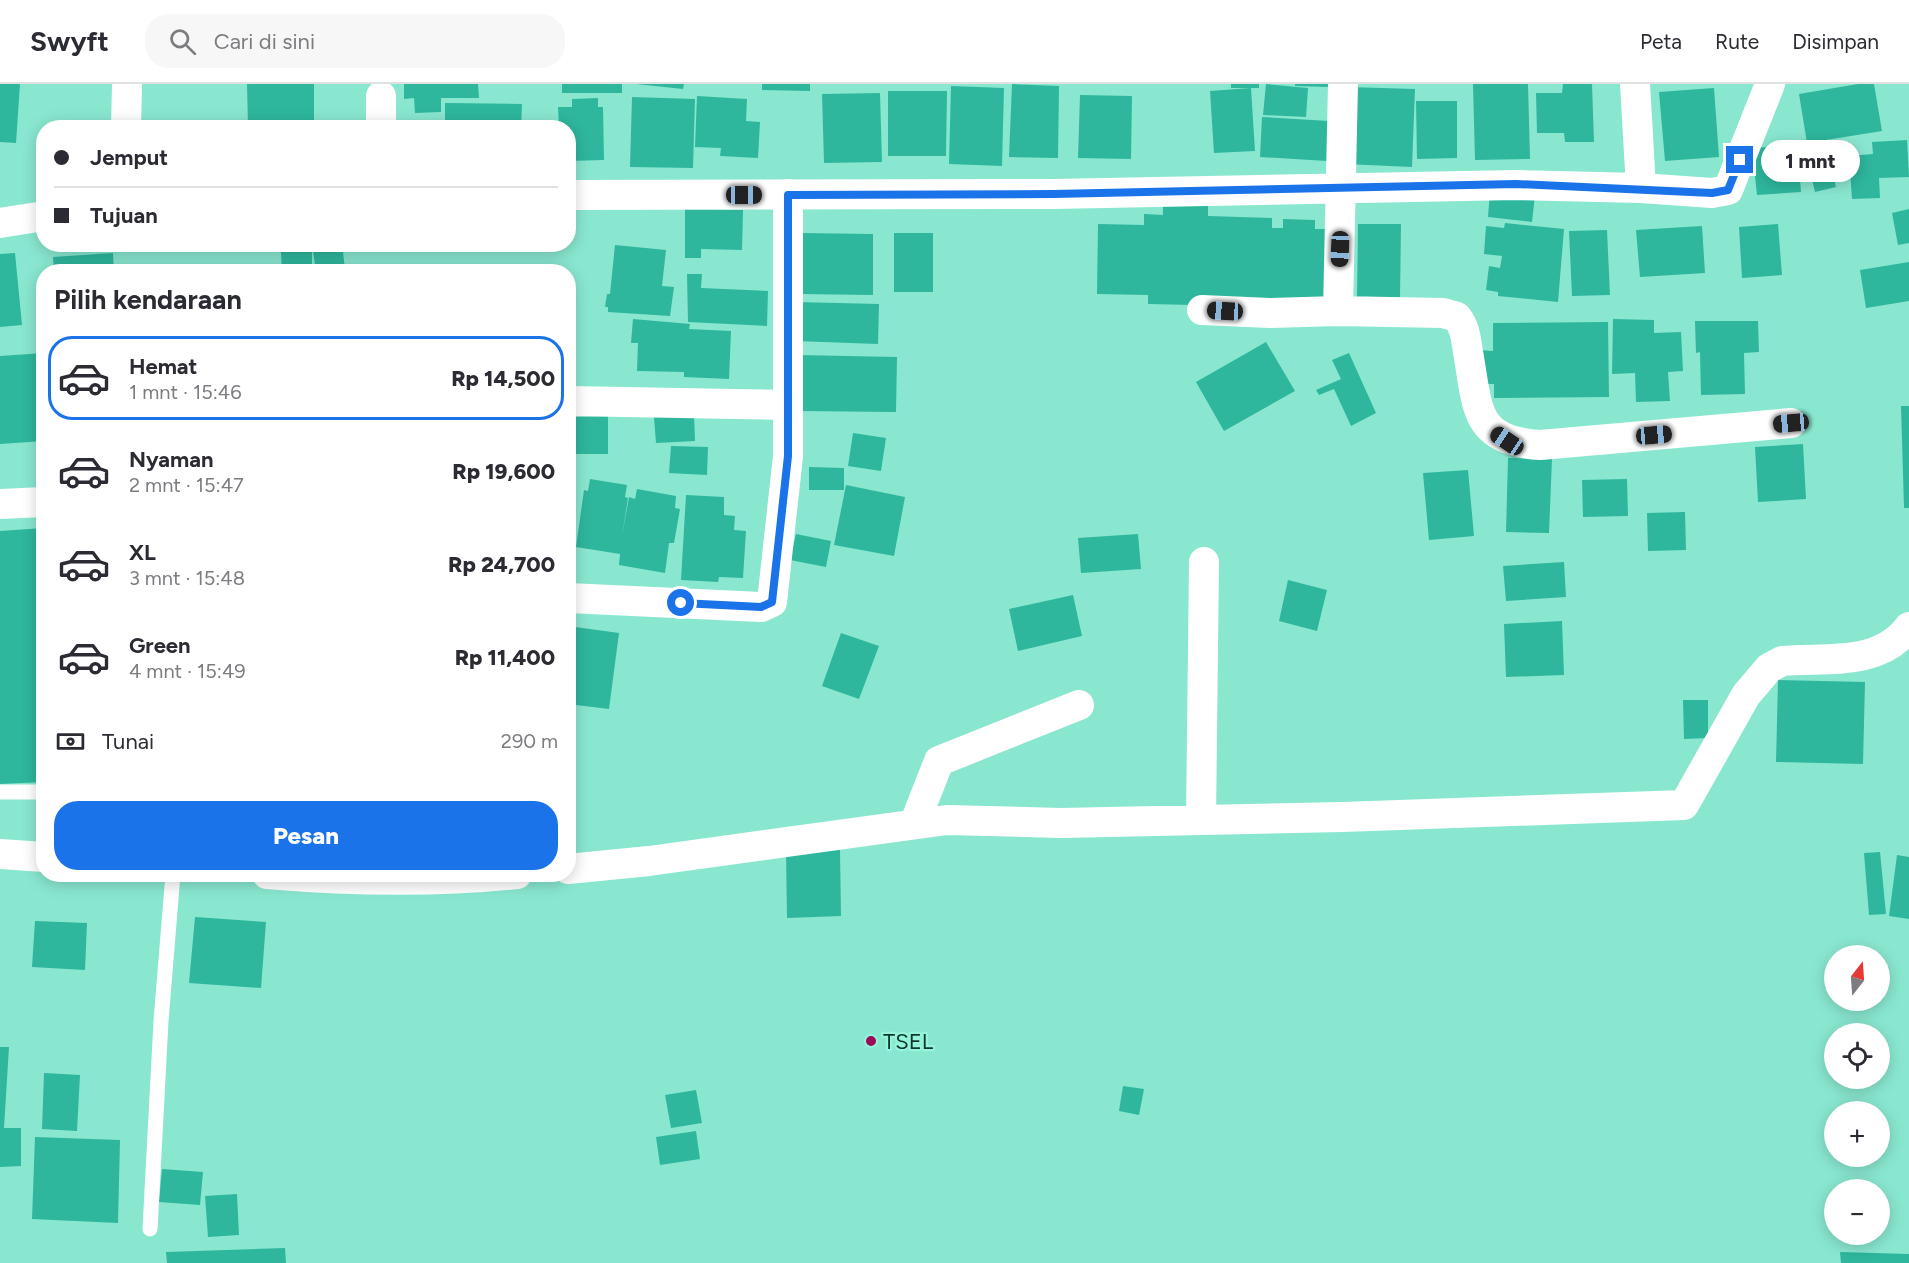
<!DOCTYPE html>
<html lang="id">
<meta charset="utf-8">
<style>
:root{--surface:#fff;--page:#f7f7f7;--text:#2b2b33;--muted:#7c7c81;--line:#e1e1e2;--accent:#1a73e8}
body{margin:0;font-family:Figtree,sans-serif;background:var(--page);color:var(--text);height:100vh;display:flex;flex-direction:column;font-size:22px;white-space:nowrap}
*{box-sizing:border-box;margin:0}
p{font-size:20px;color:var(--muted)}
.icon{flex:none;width:33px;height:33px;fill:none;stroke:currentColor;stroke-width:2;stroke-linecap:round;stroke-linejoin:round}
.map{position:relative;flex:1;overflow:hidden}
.sheet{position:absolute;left:36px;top:180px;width:540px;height:618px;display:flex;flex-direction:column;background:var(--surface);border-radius:24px;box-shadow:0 3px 15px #0003}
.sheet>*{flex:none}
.hud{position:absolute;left:36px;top:36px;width:540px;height:132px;border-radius:24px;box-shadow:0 3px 15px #0003;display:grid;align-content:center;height:132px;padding:0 18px;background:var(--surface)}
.needle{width:39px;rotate:17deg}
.controls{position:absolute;left:1824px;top:861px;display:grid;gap:12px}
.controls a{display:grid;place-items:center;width:66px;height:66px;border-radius:50%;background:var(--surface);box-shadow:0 3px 15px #0003;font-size:30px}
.end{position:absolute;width:27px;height:27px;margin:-14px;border:8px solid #1a73e8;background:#fff;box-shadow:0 0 0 3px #fff}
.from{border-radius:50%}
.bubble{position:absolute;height:42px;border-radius:21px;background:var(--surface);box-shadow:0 3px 15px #0003;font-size:20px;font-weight:800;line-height:42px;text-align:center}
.car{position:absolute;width:18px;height:36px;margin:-18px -9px;border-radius:8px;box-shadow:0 0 4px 2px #0007;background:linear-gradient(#222 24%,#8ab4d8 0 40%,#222 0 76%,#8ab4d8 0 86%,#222 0)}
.hud b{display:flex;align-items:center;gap:21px;height:57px;font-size:22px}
.hud b+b{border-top:2px solid var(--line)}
.hud i{width:15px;height:15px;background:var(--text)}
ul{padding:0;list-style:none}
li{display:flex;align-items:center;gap:18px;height:84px;margin:0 12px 9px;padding:0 6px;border:3px solid transparent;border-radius:24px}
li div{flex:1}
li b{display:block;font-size:22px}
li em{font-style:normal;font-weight:800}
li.active{border-color:var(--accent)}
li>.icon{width:54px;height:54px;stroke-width:1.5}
h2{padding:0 18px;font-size:27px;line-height:72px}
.pay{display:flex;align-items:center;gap:15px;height:66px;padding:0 18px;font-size:22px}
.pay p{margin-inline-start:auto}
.button{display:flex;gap:12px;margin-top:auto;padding:12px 18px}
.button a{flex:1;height:69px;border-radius:24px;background:var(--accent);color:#fff;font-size:24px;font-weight:800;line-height:69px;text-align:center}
header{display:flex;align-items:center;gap:36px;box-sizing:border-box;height:84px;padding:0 30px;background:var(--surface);border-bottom:2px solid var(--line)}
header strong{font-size:28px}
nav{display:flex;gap:33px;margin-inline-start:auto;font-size:21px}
.search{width:420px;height:54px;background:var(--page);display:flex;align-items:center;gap:15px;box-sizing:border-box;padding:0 21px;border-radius:24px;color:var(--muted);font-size:22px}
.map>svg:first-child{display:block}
</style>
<header>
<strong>Swyft</strong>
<div class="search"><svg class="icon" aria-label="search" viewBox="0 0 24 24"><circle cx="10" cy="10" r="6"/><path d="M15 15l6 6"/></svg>Cari di sini</div>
<nav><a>Peta</a><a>Rute</a><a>Disimpan</a></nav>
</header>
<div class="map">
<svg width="1909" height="1179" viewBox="0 0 1909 1179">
<rect width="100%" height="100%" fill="#89e7d0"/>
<path fill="#2eb79d" d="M0,0H20L16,59L0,58Z
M247,0H314V44H248Z
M404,0H478L479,14H441V28L415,29L414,14L404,15Z
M562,0H622V9H562Z
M636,0H684L683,5Z
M762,0H810V7L762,6Z
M1012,0L1059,2L1058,74L1009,73Z
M1231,0H1259V4H1231Z
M1266,0L1308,4L1306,33L1263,31Z
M1295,0H1328V3L1295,2Z
M1473,0H1528L1530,75L1475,76Z
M1563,0H1592L1594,58H1565L1564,49H1537L1536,9H1562Z
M1858,0H1874L1882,47L1807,59L1799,10Z
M951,2L1004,4L1002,82L949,80Z
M1348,3L1415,5L1412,83L1345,80Z
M1251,4L1255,67L1214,69L1210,7Z
M1714,4L1719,73L1665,77L1659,8Z
M888,7H947L946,72H888Z
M880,9L882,78L824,79L822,10Z
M1080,11L1132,12L1131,75L1078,74Z
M697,12L747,15L746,37L760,38L758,74L720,72L721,64L695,63Z
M632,13L695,15L693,84L630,83Z
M598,14V23H603L604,76L568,77V44H559L558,23H572V15Z
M1416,17H1457V74L1417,75Z
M445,19L522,20L521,44H445Z
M1262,33L1329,37L1327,77L1260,73Z
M1907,56L1909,93L1879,94L1880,114L1852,115L1849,72L1873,70L1872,58Z
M1797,61L1801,108L1757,111L1752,64Z
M1827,65L1836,103L1815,108L1806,69Z
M1490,107L1535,111L1532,138L1488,133Z
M1163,121L1208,122V132L1272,134V144H1283V135L1315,136V145H1328L1326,216L1195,213L1194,221L1148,220V211L1097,210L1098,140L1144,141V130L1163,131Z
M685,125L743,126L742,166L701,165V174H685Z
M1909,125V159L1898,161L1892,129Z
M1505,139L1564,145L1558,218L1498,212V208L1486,206L1489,182L1500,184L1502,172L1484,170L1486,142L1504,144Z
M1358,140H1401L1400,215L1357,214Z
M1778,140L1782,191L1742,194L1739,143Z
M1702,142L1705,189L1640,193L1636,146Z
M1607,146L1610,211L1572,212L1569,147Z
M800,149L873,150V211L799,210Z
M894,149H933V208H894Z
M312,160H342L345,185L316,188Z
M615,161L666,166L662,202L674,203L670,232L608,228V223H605L607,210H610Z
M281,168H312V188H282Z
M15,169L22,241L0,243V170Z
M113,169L114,188H54L53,173Z
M1909,178V217L1866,224L1860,186Z
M687,190H702L701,204L768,207L767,242L688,238Z
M796,218L879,220L878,260L795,257Z
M633,235L690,240L689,245L731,247L729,295L684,293V288L637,287L638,259H631Z
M1613,235L1654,236V249L1681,248L1683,287L1668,288L1670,317L1636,318L1635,289L1612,290Z
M1695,237H1758L1759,268L1744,269L1745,310L1701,311L1700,268L1696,269Z
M1608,238L1609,313L1494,314V300H1478L1479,266L1493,267V239Z
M1266,258L1295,307L1224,347L1196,298Z
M44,269V357L0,360V272Z
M1349,269L1376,329L1351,342L1334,305L1319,311L1316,306L1341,295L1332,276Z
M797,271L897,273L896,328L797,327Z
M1901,322H1909V424H1904Z
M694,331L695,357L656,359L654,333Z
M608,332V370H568V333Z
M853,349L886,354L881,387L848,382Z
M1803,360L1806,415L1758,418L1755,363Z
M671,362L708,363L707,391L669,389Z
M1508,374L1552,375L1549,449L1506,448Z
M809,383L844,384V406H809Z
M1468,386L1474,452L1429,456L1423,389Z
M590,395L627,401L625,413L628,414L622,452L629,413L635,415L637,405L676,412L675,424L680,425L674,459H669L665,489L619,481L620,470L576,463L584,406L588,407Z
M1627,395L1628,432L1583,433L1582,396Z
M846,401L905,413L894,472L834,461Z
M686,411L724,413V431L735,432L734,446L746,447L743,494L719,493L718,498L681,496Z
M1685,428L1686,466L1648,467L1647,429Z
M44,444V698L0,700V447Z
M796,450L831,457L826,483L790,476Z
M1138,450L1141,485L1081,489L1078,454Z
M1564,478L1566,513L1506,517L1503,482Z
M1288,496L1327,506L1317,547L1279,537Z
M1073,511L1082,552L1018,567L1009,525Z
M1562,537L1564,591L1506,593L1504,540Z
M568,542L619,549L609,625L568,620Z
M841,549L879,562L859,615L822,602Z
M1778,596L1865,598L1863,680L1776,678Z
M1683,616H1708V654L1684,655Z
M840,766L841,832L787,834L786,768Z
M1880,768L1886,830L1869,831L1864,769Z
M1897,771L1909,773V835L1889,832Z
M195,833L266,838L261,904L189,899Z
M35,837L87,839L85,886L32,883Z
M0,963H9L4,1044H21V1082L0,1083Z
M44,989L80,991L77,1047L42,1045Z
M1123,1002L1144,1005L1139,1031L1119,1027Z
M696,1006L702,1039L671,1044L665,1011Z
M696,1047L700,1075L660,1081L656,1053Z
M35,1053L120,1056L118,1139L32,1135Z
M162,1085L203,1088L200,1121L159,1118Z
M237,1110L239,1151L208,1153L205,1112Z
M285,1164L286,1179H167L166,1168Z
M1840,1168L1909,1170V1179H1841Z"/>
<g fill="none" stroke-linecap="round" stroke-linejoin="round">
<path stroke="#fff" stroke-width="15" d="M0,708H44
M150,1145L161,937L173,790"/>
<path stroke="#fff" stroke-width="30" d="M126,44L127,0
M381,44V12
M1641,104L1712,109L1728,106L1770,0
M568,111L1053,110L1516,101L1641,104L1635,0
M0,139L44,132
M1202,226L1270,229L1338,227L1343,0
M1338,227L1443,229L1457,233C1465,243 1466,255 1468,268C1478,323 1473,357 1540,361L1791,339
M568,317L788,321
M0,420L44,418
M568,514L761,523L772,518L788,372V110
M1201,736L1204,478
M915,738L939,677L1079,621
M0,770L44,773
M568,785L649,777L947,736L1061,739L1343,733L1684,721L1746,611L1769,584L1782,577C1827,573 1879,583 1909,543
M267,790C351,797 433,799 517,790"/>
</g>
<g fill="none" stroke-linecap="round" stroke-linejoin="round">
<path stroke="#1a73e8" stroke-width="8" d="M681,519L761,523L772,518L788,372V111L1053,110L1516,100L1712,109L1728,106L1740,76"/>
</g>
<circle fill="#9b0a58" stroke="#96f4dd" stroke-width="2" cx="871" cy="957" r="6"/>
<g text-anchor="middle" stroke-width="4.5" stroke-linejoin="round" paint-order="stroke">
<g font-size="22" fill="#0e372e" stroke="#96f4dd" text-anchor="start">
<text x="883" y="965">TSEL</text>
</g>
</g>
</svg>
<div class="controls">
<a><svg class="needle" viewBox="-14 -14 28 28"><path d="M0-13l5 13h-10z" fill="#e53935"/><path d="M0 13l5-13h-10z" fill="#7c7c81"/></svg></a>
<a><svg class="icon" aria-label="locate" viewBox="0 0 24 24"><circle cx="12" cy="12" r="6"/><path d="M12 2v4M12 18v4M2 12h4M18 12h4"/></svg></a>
<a>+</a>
<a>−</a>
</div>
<i class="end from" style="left:681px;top:519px"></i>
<i class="end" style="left:1740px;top:76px"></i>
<div class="bubble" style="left:1761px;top:56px;width:99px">1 mnt</div>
<i class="car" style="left:744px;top:111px;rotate:90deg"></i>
<i class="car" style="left:1340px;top:165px;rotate:182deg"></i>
<i class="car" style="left:1225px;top:227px;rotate:273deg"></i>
<i class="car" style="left:1791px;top:339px;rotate:265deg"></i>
<i class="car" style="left:1654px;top:351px;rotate:85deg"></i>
<i class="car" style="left:1507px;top:357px;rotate:304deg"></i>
<div class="hud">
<b><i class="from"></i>Jemput</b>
<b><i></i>Tujuan</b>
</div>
<section class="sheet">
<h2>Pilih kendaraan</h2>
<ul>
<li class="active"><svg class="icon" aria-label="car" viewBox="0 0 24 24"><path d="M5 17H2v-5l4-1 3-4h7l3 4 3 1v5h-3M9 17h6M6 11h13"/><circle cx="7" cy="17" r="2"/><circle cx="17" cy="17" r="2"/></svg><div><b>Hemat</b><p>1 mnt · 15:46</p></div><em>Rp 14,500</em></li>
<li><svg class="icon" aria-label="car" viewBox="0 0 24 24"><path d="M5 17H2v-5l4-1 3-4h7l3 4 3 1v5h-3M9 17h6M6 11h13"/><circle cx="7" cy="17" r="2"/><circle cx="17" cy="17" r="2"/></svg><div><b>Nyaman</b><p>2 mnt · 15:47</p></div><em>Rp 19,600</em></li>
<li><svg class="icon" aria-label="car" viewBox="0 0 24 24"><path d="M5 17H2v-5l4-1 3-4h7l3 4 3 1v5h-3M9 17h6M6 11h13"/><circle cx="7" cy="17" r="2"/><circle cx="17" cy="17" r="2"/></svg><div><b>XL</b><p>3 mnt · 15:48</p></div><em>Rp 24,700</em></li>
<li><svg class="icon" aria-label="car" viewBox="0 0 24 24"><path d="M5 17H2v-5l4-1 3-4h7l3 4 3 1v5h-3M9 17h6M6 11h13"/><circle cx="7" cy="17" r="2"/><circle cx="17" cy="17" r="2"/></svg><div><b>Green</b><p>4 mnt · 15:49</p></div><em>Rp 11,400</em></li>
</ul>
<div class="pay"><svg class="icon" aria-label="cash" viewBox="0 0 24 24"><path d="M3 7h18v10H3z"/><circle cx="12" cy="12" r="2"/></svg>Tunai<p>290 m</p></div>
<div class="button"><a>Pesan</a></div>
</section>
</div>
